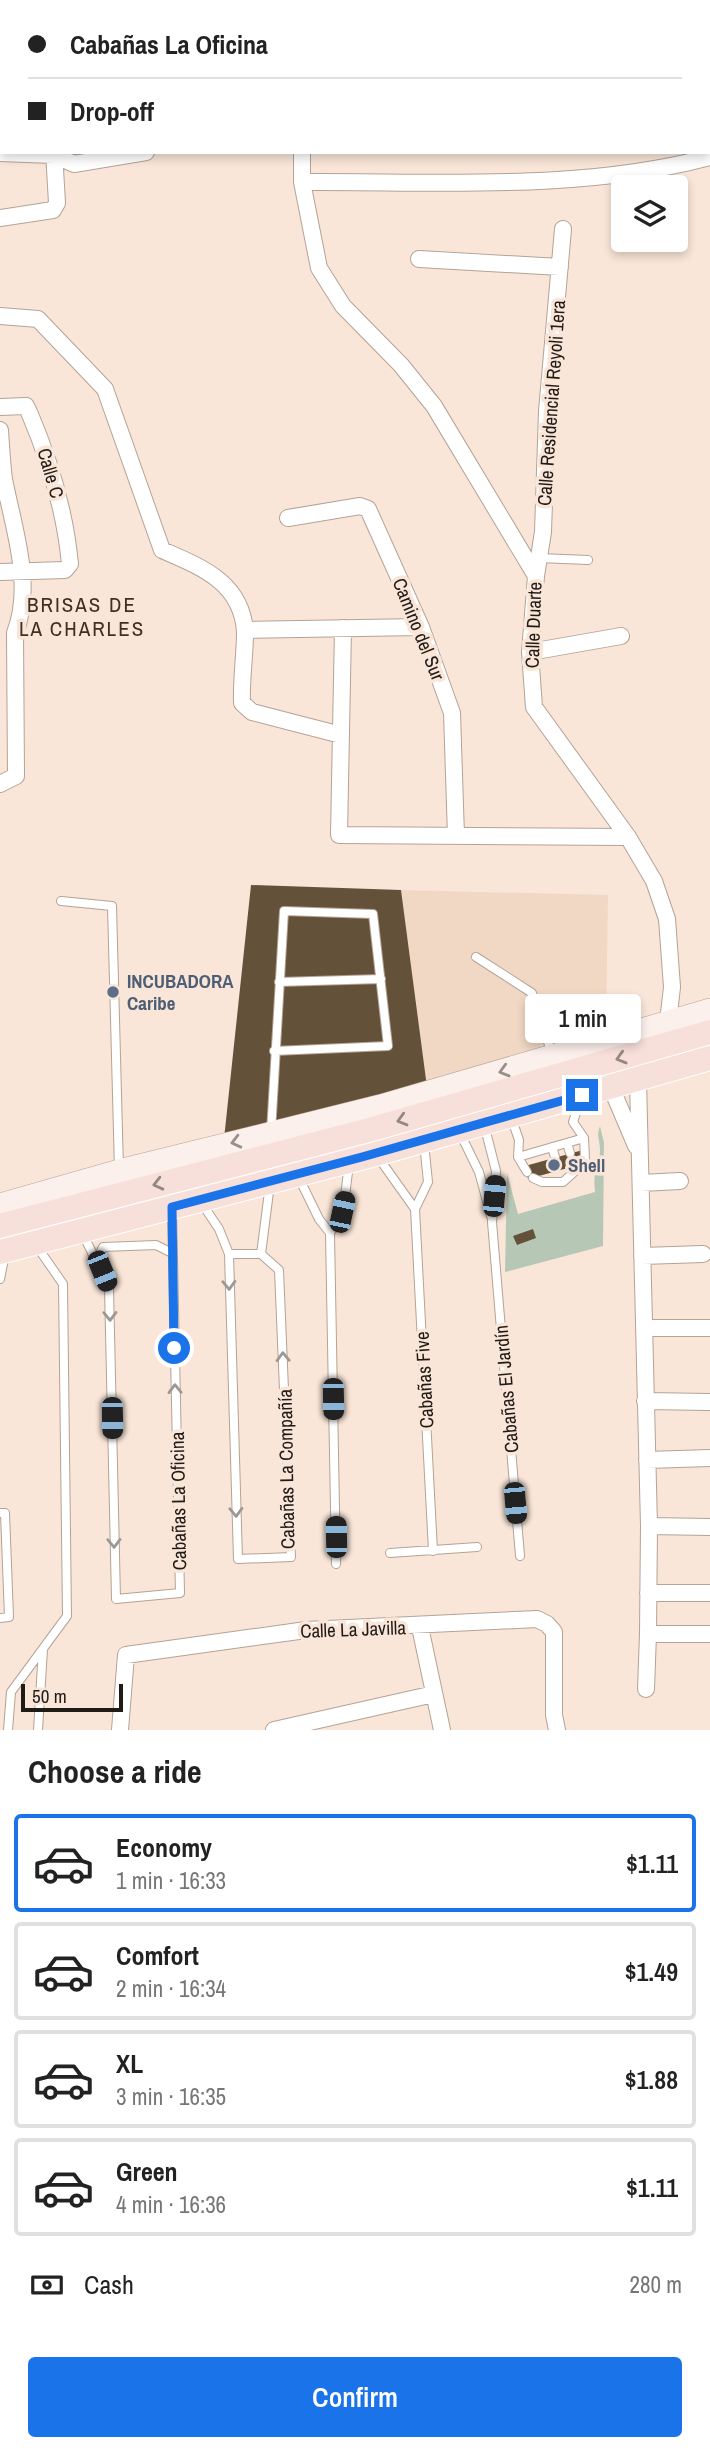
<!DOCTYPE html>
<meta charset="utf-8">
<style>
:root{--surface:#fff;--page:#f6f6f6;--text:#222;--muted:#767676;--line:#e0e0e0;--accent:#1a73e8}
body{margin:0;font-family:"Archivo Narrow",sans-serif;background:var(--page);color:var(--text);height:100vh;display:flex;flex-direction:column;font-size:26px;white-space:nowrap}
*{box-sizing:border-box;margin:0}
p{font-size:23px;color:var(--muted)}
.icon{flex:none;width:38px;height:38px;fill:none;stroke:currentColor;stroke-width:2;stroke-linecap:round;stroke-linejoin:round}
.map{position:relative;height:1730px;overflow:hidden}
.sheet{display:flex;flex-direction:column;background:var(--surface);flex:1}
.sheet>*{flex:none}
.guide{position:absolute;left:0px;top:0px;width:710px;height:154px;box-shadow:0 4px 10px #0003;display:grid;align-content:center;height:154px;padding:0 28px;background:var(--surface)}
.controls{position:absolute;left:611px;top:175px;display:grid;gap:14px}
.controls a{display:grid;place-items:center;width:77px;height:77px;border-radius:7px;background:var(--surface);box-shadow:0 4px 10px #0003;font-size:35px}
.scale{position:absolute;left:21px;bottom:18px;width:102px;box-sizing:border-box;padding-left:7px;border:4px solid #211b16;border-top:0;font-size:19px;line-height:24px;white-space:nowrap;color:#211b16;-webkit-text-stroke:5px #f9e6d8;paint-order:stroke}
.end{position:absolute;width:32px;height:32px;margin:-16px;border:9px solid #1a73e8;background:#fff;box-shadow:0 0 0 4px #fff}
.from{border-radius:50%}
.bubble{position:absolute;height:49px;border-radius:7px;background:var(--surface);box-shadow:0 4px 10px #0003;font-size:23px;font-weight:600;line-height:49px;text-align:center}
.car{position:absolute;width:21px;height:42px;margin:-21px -10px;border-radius:9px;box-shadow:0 0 5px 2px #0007;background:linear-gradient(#222 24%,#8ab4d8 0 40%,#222 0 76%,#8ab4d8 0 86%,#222 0)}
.guide b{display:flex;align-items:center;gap:24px;height:66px;font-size:26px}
.guide b+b{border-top:2px solid var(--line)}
.guide i{width:18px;height:18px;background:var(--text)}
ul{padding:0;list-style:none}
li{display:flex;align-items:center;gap:21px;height:98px;margin:0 14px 10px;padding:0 14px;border:4px solid var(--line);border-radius:7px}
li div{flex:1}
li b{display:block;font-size:26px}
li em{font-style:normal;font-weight:600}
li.selected{border-color:var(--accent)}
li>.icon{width:63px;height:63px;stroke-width:1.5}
h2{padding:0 28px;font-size:32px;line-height:84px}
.pay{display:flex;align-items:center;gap:18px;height:77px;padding:0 28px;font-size:26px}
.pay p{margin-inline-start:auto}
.cta{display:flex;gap:14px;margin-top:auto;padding:14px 28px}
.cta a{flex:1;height:80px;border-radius:7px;background:var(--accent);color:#fff;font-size:28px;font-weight:600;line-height:80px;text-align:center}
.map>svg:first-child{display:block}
</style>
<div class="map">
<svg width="710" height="1730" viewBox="0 0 710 1730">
<rect width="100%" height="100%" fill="#f9e6d8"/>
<path fill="#f1d8c5" d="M401,890L608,895L606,1035L427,1087Z"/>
<path fill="#b6c8b5" d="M600,1126L604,1143L603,1246L505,1272L507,1173L518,1214L595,1192C592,1170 600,1165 600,1150C600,1139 596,1137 600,1126Z"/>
<path fill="#645139" d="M251,885L401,890L427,1087L224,1139Z
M583,1150L586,1163L528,1179L525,1166Z
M533,1229L536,1238L517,1245L513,1236Z"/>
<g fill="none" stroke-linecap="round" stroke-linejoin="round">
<g stroke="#b4a396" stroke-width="10">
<path id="lane" d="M539,558L588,560
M61,901L112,906L119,1170
M476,957L532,993L552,1054
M279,982L381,979
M580,1101L573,1122L584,1138L585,1159
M511,1117L519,1140L518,1157L527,1172
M484,1124L496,1171L492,1222L520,1556
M271,1132L284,911L373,914L388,1046L274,1051
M460,1133L479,1172L491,1216
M424,1143L428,1182L415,1209L433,1551
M567,1143L570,1153
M552,1147L555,1157
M378,1157L415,1209
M518,1157L584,1138
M299,1178L319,1219L330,1233
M533,1178L542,1182H563L583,1164
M201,1202L219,1229L229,1254L238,1559L291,1557L279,1270L261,1254L270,1184
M82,1232L109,1288L116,1599L180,1593L172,1211
M229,1254H261
M98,1258L103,1247L156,1245L172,1253
M0,1279L5,1254
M0,1513H5L9,1617L0,1618
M390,1553L477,1547
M336,1564L330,1233L343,1212L349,1164
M8,1730L11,1692L67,1616L63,1284L38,1248
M38,1730L43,1649"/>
</g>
<g stroke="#b4a396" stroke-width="18">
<path id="street" d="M224,0L226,2
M628,0V2
M689,0V2
M62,2L63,0
M175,2L176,0
M259,2V0
M306,2V0
M420,2L421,0
M527,2L528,0
M599,2L607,0
M0,103H2
M302,152V182L319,268L343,306L401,365L434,406L536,576L530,652L534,707L628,837L654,881L667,919L672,987L667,1031
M0,153L54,155L74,164L146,152
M302,182C437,181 578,192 710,157
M0,218L53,210L57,203L54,152
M419,259L560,267
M0,316L38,319L105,389L162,550C201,567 242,582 245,632C245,656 241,679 242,703L252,712L341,735
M0,407L26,406L29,412C50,461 65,511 70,564L65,570L0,572
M0,430C1,446 2,463 4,479C13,527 34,584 15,633L16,776L0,784
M288,518L360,506L368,509L421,627L452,713L456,836
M536,576L543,532L547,411L563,229
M343,628L339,835L628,837
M245,630L421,627
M530,652L621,636
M638,1080L649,1526L648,1634H710
M611,1087L636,1146
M641,1183L680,1181
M642,1256L703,1254
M644,1328H710
M645,1401L710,1402
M647,1460L710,1458
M649,1526L710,1527
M648,1593H710
M420,1627L442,1730
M646,1689L648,1634
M120,1730L126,1655L306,1630L537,1619L547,1624L554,1632V1715L557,1730
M274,1730L434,1694"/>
</g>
<g stroke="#b4a396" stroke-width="24">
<path id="secondary" d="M0,1205L119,1171L381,1106L710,1010"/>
</g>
<g stroke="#fff" stroke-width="26">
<path id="primary" d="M0,1226L369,1130L710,1032
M0,1252L376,1154L710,1058"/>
</g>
<use href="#lane" stroke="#fff" stroke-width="8"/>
<use href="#street" stroke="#fff" stroke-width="16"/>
<use href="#secondary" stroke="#fcf0ec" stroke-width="23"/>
<use href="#primary" stroke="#f8e0da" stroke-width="24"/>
</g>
<defs><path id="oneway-chevron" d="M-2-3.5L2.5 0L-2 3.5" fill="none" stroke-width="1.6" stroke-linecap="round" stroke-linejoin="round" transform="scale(1.75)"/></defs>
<g stroke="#978782">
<use href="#oneway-chevron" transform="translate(621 1058) rotate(164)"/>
<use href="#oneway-chevron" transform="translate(402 1120) rotate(164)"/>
<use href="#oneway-chevron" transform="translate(158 1184) rotate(166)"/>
</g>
<g stroke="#99908c">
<use href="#oneway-chevron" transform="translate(504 1071) rotate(164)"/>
<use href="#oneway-chevron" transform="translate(236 1142) rotate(166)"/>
</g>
<g stroke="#9b9896">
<use href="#oneway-chevron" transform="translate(229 1285) rotate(88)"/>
<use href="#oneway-chevron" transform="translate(110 1316) rotate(89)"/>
<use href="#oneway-chevron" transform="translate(283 1357) rotate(-92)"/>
<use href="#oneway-chevron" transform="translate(175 1389) rotate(-91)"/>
<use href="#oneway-chevron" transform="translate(236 1512) rotate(88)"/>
<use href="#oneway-chevron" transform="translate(114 1543) rotate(89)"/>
</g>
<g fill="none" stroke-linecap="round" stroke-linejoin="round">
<path stroke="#1a73e8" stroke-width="9" d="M174,1348L172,1207L362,1157L582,1095"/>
</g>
<g fill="#5c6f8a" stroke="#f9e6d8" stroke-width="2.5">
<circle cx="113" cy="992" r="7"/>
<circle cx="554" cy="1165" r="7"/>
</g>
<g text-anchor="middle" stroke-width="7" stroke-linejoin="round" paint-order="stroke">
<g font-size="19" fill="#211b16" stroke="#f9e6d8">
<text transform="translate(551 403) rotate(-86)" y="7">Calle Residencial Reyoli 1era</text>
<text transform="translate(51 473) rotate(74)" y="7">Calle C</text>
<text transform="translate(533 625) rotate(-88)" y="7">Calle Duarte</text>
<text transform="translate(419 629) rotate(68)" y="7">Camino del Sur</text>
<text transform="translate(424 1380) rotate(-93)" y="7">Cabañas Five</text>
<text transform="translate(506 1389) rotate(-95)" y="7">Cabañas El Jardín</text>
<text transform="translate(286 1469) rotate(-91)" y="7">Cabañas La Compañía</text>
<text transform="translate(178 1501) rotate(-91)" y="7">Cabañas La Oficina</text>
<text transform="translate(353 1629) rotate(-2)" y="7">Calle La Javilla</text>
</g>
<g font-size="19" font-weight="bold" fill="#4e5e75" stroke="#f9e6d8" text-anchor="start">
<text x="127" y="988">INCUBADORA<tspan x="127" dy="22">Caribe</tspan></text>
<text x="568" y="1172">Shell</text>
</g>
<g font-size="21" letter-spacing="2" fill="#3f3025" stroke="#f9e6d8">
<text x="82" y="612">BRISAS DE<tspan x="82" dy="24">LA CHARLES</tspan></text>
</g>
</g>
</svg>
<div class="controls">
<a><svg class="icon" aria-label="layers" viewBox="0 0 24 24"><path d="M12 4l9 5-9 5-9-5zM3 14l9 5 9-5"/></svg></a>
</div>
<div class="scale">50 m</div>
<i class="end from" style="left:174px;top:1348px"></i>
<i class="end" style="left:582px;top:1095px"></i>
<div class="bubble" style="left:525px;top:994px;width:116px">1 min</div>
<i class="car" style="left:494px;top:1196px;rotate:5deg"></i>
<i class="car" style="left:342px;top:1212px;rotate:12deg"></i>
<i class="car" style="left:102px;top:1271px;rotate:158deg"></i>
<i class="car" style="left:333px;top:1399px;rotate:179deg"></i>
<i class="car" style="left:112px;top:1418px;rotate:179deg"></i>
<i class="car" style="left:515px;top:1503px;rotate:175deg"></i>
<i class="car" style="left:336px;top:1537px;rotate:359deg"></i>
<div class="guide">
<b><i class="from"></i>Cabañas La Oficina</b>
<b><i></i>Drop-off</b>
</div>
</div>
<section class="sheet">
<h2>Choose a ride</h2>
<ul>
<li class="selected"><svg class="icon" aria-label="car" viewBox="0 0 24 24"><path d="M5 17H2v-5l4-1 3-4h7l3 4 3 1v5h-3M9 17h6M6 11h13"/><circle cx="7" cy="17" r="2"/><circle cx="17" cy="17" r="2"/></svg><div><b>Economy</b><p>1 min · 16:33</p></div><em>$1.11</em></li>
<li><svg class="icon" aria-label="car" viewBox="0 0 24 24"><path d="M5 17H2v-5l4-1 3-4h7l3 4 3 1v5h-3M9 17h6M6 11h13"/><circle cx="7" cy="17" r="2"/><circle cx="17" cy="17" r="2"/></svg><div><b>Comfort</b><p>2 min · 16:34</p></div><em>$1.49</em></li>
<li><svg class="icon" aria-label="car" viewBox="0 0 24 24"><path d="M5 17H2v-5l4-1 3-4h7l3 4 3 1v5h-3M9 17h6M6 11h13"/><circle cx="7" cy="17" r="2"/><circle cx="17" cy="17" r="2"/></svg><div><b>XL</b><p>3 min · 16:35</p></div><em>$1.88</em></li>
<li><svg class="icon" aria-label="car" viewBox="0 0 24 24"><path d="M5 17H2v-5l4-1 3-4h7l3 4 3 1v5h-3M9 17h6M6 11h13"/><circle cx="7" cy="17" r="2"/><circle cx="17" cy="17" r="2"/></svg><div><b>Green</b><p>4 min · 16:36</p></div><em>$1.11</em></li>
</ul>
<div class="pay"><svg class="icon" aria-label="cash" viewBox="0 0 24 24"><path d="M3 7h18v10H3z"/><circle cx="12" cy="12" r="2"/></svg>Cash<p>280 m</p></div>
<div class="cta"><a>Confirm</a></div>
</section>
